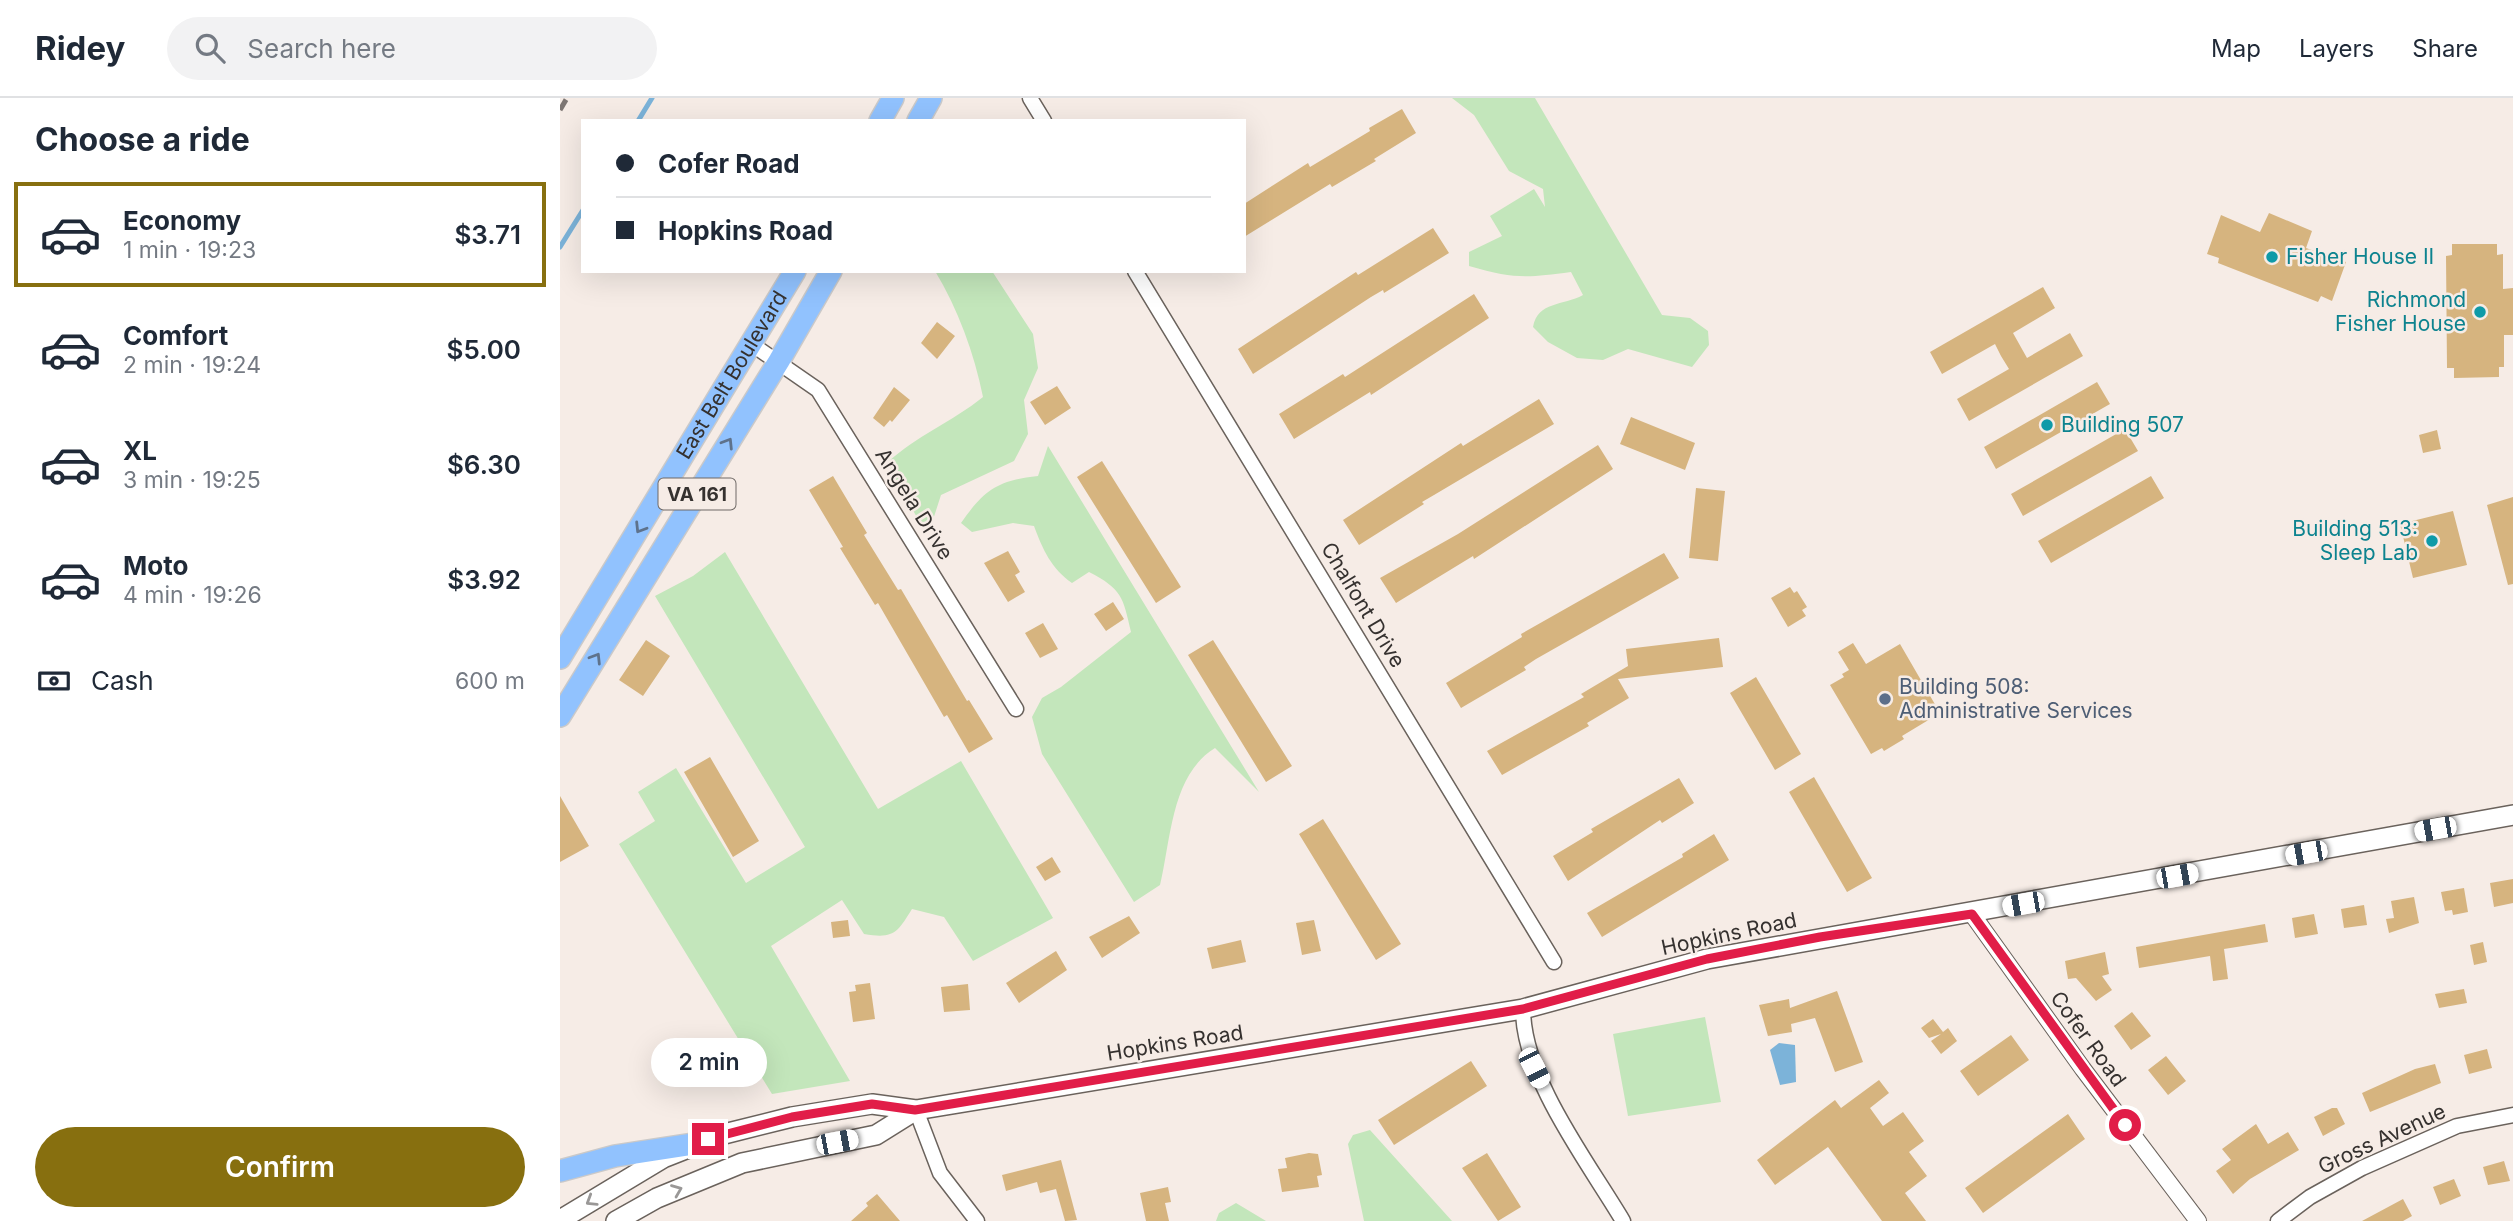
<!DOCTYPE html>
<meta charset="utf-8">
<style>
:root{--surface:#fff;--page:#f2f2f3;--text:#1f2937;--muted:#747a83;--line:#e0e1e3;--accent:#876f0f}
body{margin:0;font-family:Inter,sans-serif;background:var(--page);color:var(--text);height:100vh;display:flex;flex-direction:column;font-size:26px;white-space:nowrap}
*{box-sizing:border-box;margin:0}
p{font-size:23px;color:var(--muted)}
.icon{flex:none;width:38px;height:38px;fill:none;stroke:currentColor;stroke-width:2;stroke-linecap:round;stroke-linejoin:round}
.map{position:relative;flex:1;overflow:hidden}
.drawer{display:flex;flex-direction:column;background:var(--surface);width:560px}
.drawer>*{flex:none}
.top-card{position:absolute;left:21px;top:21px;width:665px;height:154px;border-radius:0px;box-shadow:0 7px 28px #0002;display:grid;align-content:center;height:154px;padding:0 35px;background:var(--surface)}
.end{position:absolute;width:32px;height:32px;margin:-16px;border:9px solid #e11d48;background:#fff;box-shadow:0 0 0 4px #fff}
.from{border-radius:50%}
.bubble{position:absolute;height:49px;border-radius:24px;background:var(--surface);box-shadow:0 7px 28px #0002;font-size:23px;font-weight:600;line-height:49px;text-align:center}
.car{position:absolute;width:21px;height:42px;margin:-21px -10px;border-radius:9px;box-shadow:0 0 5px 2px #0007;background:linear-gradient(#fff 24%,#345 0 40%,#fff 0 76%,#345 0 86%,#fff 0)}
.top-card b{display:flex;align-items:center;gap:24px;height:66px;font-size:26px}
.top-card b+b{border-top:2px solid var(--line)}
.top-card i{width:18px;height:18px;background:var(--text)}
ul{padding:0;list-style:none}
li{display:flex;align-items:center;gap:21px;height:105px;margin:0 14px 10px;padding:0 21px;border:4px solid transparent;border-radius:0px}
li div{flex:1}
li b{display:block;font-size:26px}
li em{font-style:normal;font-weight:600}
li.on{border-color:var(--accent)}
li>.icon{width:63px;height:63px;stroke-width:1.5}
h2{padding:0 35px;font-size:32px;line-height:84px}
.pay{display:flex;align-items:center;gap:18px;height:77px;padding:0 35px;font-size:26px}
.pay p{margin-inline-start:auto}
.cta{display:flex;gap:14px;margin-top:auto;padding:14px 35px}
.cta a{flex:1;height:80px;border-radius:42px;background:var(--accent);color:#fff;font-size:28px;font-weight:600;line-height:80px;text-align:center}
header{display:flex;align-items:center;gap:42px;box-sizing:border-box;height:98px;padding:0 35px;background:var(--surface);border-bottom:2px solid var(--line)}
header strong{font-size:33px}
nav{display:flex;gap:38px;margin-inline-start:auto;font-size:24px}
.search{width:490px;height:63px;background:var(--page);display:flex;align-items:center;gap:18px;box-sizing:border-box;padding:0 24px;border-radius:38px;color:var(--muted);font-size:26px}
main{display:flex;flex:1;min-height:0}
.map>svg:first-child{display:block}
</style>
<header>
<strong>Ridey</strong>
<div class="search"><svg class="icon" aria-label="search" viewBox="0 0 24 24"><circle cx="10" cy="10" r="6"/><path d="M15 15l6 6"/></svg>Search here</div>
<nav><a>Map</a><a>Layers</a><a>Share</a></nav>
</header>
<main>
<section class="drawer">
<h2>Choose a ride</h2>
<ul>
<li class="on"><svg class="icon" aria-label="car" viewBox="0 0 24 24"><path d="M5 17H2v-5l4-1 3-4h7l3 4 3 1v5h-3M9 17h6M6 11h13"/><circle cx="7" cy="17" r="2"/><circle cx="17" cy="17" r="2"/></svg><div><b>Economy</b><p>1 min · 19:23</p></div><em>$3.71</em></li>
<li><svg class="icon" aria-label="car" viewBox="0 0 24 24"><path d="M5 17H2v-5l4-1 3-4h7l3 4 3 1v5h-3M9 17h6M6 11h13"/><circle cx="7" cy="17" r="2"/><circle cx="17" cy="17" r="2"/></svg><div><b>Comfort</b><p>2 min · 19:24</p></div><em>$5.00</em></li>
<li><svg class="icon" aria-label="car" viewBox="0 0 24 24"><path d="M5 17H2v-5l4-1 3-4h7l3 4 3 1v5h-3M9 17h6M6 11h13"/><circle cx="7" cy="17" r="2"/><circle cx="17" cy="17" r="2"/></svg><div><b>XL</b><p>3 min · 19:25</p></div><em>$6.30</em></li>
<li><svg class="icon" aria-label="car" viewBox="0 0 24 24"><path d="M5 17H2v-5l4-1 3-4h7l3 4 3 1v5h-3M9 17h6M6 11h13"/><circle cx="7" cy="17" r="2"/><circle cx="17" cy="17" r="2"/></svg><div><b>Moto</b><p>4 min · 19:26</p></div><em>$3.92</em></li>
</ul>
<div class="pay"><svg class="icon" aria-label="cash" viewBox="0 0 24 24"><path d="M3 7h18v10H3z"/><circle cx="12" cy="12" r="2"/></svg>Cash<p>600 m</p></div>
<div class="cta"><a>Confirm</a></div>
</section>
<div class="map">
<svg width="1953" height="1123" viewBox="0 0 1953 1123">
<rect width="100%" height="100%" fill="#f6ece6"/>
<path fill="#c3e6bb" d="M892,0H975L1102,217L1130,220L1148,233L1149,247L1132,269L1068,251L1043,262L1017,260L988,244L973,229C978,203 1003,208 1023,197L1011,174C966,180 954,181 909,168V154L942,138L930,118L974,91L985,109L983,91L949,73L914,17Z
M375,173H432L473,236L478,270L464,302L468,336L454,363L381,397L370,431L360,425L327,365C356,338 392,324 423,299C414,255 398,211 375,173Z
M488,348L699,694L655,650C611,677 611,742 600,787L574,804L482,656L472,619L482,600L501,589L571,534C563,499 562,491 529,474L512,485C491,470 483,452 474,428L453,425L412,434L401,425C424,392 438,382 478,378Z
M165,454L318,711L401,663L493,820L413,863L384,819L352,811C337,835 334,841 304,836L282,802L211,848L290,983L212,996L59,746L95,723L78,694L116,670L186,785L245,749L95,498L133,478Z
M1145,919L1161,1004L1068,1018L1053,936Z
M810,1032L892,1123H804L788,1046L793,1037Z
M676,1105L706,1123H656L659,1115Z"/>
<path fill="#7cb3d9" d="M1219,945L1235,947L1236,984L1220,987L1210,952Z"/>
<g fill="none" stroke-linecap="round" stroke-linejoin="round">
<path stroke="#7cb3d9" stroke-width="5" d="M78,23L92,0
M0,149L23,112"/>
</g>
<path fill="#d6b47f" d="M842,11L856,35L814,61L816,63L772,89L770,86L684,139V106L748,65L750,69L810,33L809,30Z
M1709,115L1752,133L1746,150L1786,164L1772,203L1761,198L1758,204L1658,165L1659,160L1647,156L1661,117L1700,134Z
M873,130L889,155L824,195L823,192L811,199L693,276L678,251L796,174L798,177Z
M1892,146H1937V157L1943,156V191L1953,190V237H1944V269H1939V279L1894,280V270H1887L1886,158L1892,157Z
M1483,189L1495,210L1453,235L1467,260L1510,235L1523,258L1409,323L1397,301L1449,271L1441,258L1435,246L1382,276L1370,254Z
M914,196L929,220L811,297L810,294L734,341L719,316L783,276L785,279Z
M377,224L395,238L377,261L361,245Z
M1537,284L1550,306L1436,371L1424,349Z
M497,288L511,310L485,327L470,304Z
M334,289L350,302L332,324L330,322L324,329L313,320Z
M979,301L994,326L874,397L862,404L864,406L799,447L783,422L901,345L903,348Z
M1071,319L1135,345L1125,372L1060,346Z
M1565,331L1578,353L1463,418L1451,396Z
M1877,332L1881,351L1863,355L1859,337Z
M1038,347L1053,371L914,461L913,458L836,505L820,480L898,436Z
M542,363L621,489L596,505L517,379Z
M273,378L307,435L304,437L338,492L341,491L407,603L409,602L433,641L409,655L387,617L384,619L318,505L315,507L280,450L283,449L249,392Z
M1591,378L1604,400L1491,465L1478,443Z
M1136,390L1165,393L1158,463L1129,460Z
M1953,399V486L1948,487L1927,407Z
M1893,413L1907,467L1853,480L1840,426Z
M448,453L460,474L455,477L465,494L448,504L424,465Z
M1104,455L1119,480L976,561L964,569L966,572L901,610L886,585L962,539L961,536Z
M1230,489L1234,495L1237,493L1247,509L1242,512L1246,518L1228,529L1211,500Z
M553,504L564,521L546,533L534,516Z
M483,525L498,551L480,560L465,535Z
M1159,540L1163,569L1058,581L1069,600L1027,625L1029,628L942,677L927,653L1024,599L1021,596L1068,568L1066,551Z
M86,542L110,558L83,598L59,582Z
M653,542L732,668L706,684L628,557Z
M1293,545L1306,566L1340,546L1380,615L1342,638L1344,641L1324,653L1322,650L1311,656L1270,587L1284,579L1282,576L1289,572L1278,554Z
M1196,579L1241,656L1215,672L1170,595Z
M150,659L199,743L173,759L124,674Z
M1254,679L1312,780L1287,794L1229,694Z
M1119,680L1134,705L1102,725L1100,722L1008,783L993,758L1033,734L1031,731Z
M0,698L29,748L0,764Z
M763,721L841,846L816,862L739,736Z
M1154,736L1169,762L1042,839L1027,815L1123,759L1122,756Z
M492,759L501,774L485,783L476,769Z
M1953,781V805L1934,809L1930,785Z
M1904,790L1908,814L1893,817L1892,812L1885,813L1881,794Z
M1854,799L1859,825L1829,835L1826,821L1834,820L1831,803Z
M1804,807L1807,827L1784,830L1781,811Z
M1754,816L1758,836L1735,840L1732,820Z
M569,818L580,835L542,860L529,839Z
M288,822L290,838L273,840L271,824Z
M754,822L761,853L742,857L736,825Z
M1705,826L1708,844L1664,851L1668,881L1653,883L1650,858L1579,870L1576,849Z
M681,842L686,864L652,871L647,850Z
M1923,844L1927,864L1914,867L1910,847Z
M496,853L507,872L459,905L446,885Z
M1545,854L1549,876L1542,878L1552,892L1536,903L1516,880L1508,881L1505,863Z
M310,885L315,921L293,924L289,894L296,893L295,887Z
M408,886L410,912L384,914L381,889Z
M1904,891L1907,905L1879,910L1875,896Z
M1277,893L1303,964L1275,974L1255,920L1231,926L1232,934L1208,938L1199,907L1229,901L1230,910Z
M1572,914L1591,938L1571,952L1554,928Z
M1373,921L1383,934L1388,930L1397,943L1381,956L1371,943L1381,936L1369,940L1361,930Z
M1451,937L1469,962L1418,998L1400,973Z
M1927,951L1932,970L1909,976L1904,957Z
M1606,958L1626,983L1608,997L1588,972Z
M911,963L927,988L834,1047L818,1022Z
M1875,966L1881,985L1810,1014L1802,995L1855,971Z
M1319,982L1329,995L1310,1010L1323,1028L1343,1014L1364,1043L1349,1054L1367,1078L1345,1095L1366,1123H1322L1268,1049L1215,1087L1197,1062L1275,1002L1281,1010Z
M1772,1010H1777L1785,1026L1763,1038L1754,1019Z
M1508,1016L1525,1041L1423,1115L1405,1090Z
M1696,1026L1708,1046L1728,1034L1739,1052L1690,1081L1673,1096L1656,1073L1671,1062L1662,1051Z
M749,1055L758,1056L762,1077L757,1078L759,1089L722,1094L718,1071L727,1070L725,1060Z
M927,1055L961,1109L938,1123L902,1070Z
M501,1062L517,1122L505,1123L496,1091L480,1095L477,1084L446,1093L442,1077Z
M1944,1063L1950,1083L1928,1087L1923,1069Z
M1894,1081L1901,1098L1880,1107L1873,1089Z
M608,1089L611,1104L605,1105L609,1123H586L580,1095Z
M317,1096L340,1123H291L308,1108L306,1105Z
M1843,1101L1852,1118L1843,1123H1802Z"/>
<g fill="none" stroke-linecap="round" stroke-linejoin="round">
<g stroke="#6a625c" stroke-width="17">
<path id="minor" d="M470,0L484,23
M575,173L994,864
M193,247L258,292L456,611
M963,911C963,980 1028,1064 1063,1123
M356,1012L380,1075L417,1123
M1718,1123L1750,1099L1802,1070L1897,1028L1953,1017"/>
</g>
<g stroke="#6a625c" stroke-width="18">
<path id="tertiary" d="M1412,816L1523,971L1638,1123"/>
</g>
<g stroke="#6a625c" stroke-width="22">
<path id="secondary" d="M0,1122L103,1060L164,1036L232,1019L312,1006L356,1012L963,911L1147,861L1953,717
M56,1123L97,1100L182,1065L316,1037L356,1012"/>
</g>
<g stroke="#cac9c9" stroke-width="24">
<g id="primary">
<path d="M320,23L333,0"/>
<path d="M358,23L371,0"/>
<path id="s1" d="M0,560L235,173"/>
<path d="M0,618L219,263L271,173"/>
<path d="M0,1073L55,1058L133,1046"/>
</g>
</g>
<use href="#minor" stroke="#fff" stroke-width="14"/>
<use href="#tertiary" stroke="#fff" stroke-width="16"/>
<use href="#secondary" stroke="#fff" stroke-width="19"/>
<use href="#primary" stroke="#91c2fe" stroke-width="21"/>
<path stroke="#7d7673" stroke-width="5" stroke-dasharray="12 12" stroke-linecap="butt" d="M0,12L7,0"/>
</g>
<defs><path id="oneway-chevron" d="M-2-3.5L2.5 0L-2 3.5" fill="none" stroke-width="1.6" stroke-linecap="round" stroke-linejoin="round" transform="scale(1.75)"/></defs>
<g stroke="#5e728c">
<use href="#oneway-chevron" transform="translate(168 345) rotate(-58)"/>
<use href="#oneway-chevron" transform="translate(80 430) rotate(122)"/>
<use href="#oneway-chevron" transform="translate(36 560) rotate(-58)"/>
</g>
<g stroke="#9a9897">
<use href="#oneway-chevron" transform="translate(117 1092) rotate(-22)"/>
<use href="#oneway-chevron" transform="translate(31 1103) rotate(148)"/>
</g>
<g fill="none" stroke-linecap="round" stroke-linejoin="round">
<path stroke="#e11d48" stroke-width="9" d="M148,1041L232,1019L312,1006L355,1012L963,911L1147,861L1260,839L1412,816L1565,1027"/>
</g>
<g fill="#0f9aa8" stroke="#f6ece6" stroke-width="2.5">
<circle cx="1712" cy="159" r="7"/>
<circle cx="1920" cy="214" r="7"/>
<circle cx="1487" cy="327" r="7"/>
<circle cx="1872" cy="443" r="7"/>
</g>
<circle fill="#5c6f8a" stroke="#f6ece6" stroke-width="2.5" cx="1325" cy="601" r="7"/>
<g text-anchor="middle" stroke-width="5" stroke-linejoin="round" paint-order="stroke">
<rect fill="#f6ece6" stroke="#6f6966" stroke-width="2" x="98.5" y="380.5" width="77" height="31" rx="5"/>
<g font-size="19" font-weight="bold" fill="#35312f">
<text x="137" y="403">VA 161</text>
</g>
<g font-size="21" fill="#0d838f" stroke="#f6ece6" text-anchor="start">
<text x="1726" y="166">Fisher House II</text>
<text x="1906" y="209" text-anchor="end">Richmond<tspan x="1906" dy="24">Fisher House</tspan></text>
<text x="1501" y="334">Building 507</text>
<text x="1858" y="438" text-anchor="end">Building 513:<tspan x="1858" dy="24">Sleep Lab</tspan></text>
</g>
<g font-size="21" fill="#35312f" stroke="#f6ece6">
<text dy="7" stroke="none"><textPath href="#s1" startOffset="331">East Belt Boulevard</textPath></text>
<text transform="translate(354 406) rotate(58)" y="7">Angela Drive</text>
<text transform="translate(803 507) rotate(59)" y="7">Chalfont Drive</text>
<text transform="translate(1169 836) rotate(-12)" y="7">Hopkins Road</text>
<text transform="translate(1528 941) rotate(54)" y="7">Cofer Road</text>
<text transform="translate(615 945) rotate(-9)" y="7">Hopkins Road</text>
<text transform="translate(1822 1041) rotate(-25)" y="7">Gross Avenue</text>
</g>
<g font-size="21" fill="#4e5e75" stroke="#f6ece6" text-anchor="start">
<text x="1339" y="596">Building 508:<tspan x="1339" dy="24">Administrative Services</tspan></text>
</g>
</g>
</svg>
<i class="end from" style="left:1565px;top:1027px"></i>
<i class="end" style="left:148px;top:1041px"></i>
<div class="bubble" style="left:91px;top:940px;width:116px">2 min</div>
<i class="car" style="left:1875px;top:731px;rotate:260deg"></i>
<i class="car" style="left:1746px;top:755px;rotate:260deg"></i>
<i class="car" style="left:1617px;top:778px;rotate:80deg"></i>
<i class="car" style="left:1463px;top:806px;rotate:260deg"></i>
<i class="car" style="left:974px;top:970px;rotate:153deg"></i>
<i class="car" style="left:277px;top:1044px;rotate:79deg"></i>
<div class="top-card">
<b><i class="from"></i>Cofer Road</b>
<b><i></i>Hopkins Road</b>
</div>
</div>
</main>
